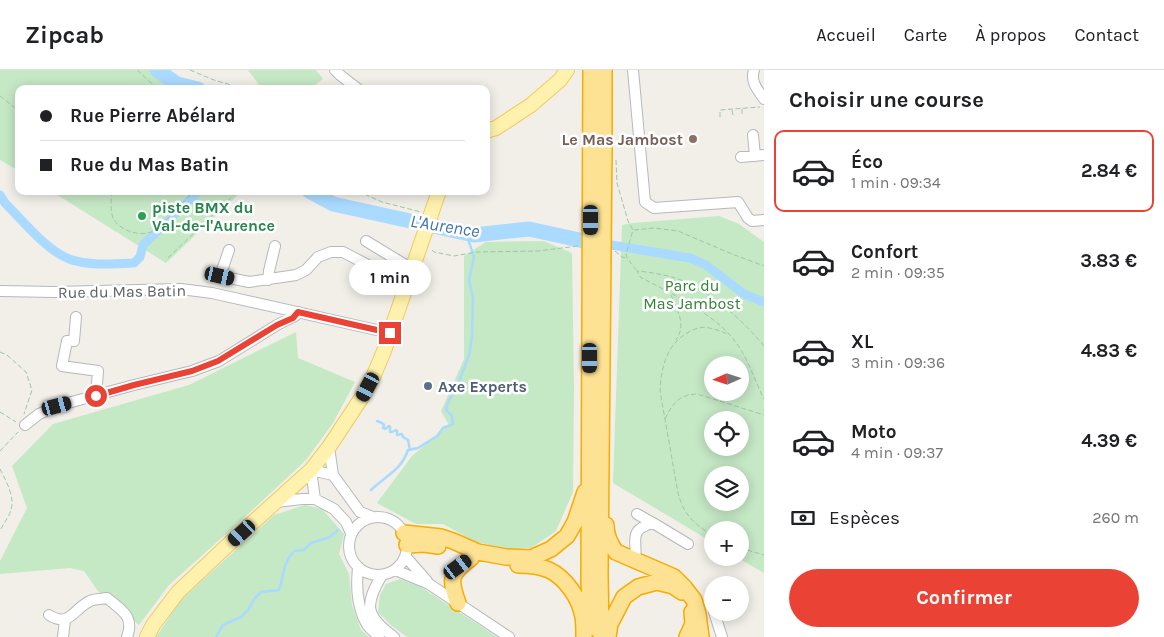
<!DOCTYPE html>
<html lang="fr">
<meta charset="utf-8">
<style>
:root{--surface:#fff;--page:#f2f2f2;--text:#202124;--muted:#757577;--line:#e0e0e0;--accent:#ea4335}
body{margin:0;font-family:Karla,sans-serif;background:var(--page);color:var(--text);height:100vh;display:flex;flex-direction:column;font-size:19px;white-space:nowrap}
*{box-sizing:border-box;margin:0}
p{font-size:16px;color:var(--muted)}
.icon{flex:none;width:28px;height:28px;fill:none;stroke:currentColor;stroke-width:2;stroke-linecap:round;stroke-linejoin:round}
.map{position:relative;flex:1;overflow:hidden}
.drawer{display:flex;flex-direction:column;background:var(--surface);width:400px}
.drawer>*{flex:none}
.guide{position:absolute;left:15px;top:15px;width:475px;height:110px;border-radius:10px;box-shadow:0 2px 12px #0003;display:grid;align-content:center;height:110px;padding:0 25px;background:var(--surface)}
.needle{width:32px;rotate:267deg}
.fabs{position:absolute;left:704px;top:286px;display:grid;gap:10px}
.fabs a{display:grid;place-items:center;width:45px;height:45px;border-radius:50%;background:var(--surface);box-shadow:0 2px 12px #0003;font-size:25px}
.end{position:absolute;width:22px;height:22px;margin:-11px;border:6px solid #ea4335;background:#fff;box-shadow:0 0 0 2px #fff}
.from{border-radius:50%}
.bubble{position:absolute;height:35px;border-radius:18px;background:var(--surface);box-shadow:0 2px 12px #0003;font-size:16px;font-weight:700;line-height:35px;text-align:center}
.car{position:absolute;width:15px;height:30px;margin:-15px -8px;border-radius:6px;box-shadow:0 0 4px 1px #0007;background:linear-gradient(#222 24%,#8ab4d8 0 40%,#222 0 76%,#8ab4d8 0 86%,#222 0)}
.guide b{display:flex;align-items:center;gap:18px;height:48px;font-size:19px}
.guide b+b{border-top:1px solid var(--line)}
.guide i{width:12px;height:12px;background:var(--text)}
ul{padding:0;list-style:none}
li{display:flex;align-items:center;gap:15px;height:82px;margin:0 10px 8px;padding:0 15px;border:2px solid transparent;border-radius:10px}
li div{flex:1}
li b{display:block;font-size:19px}
li em{font-style:normal;font-weight:700}
li.selected{border-color:var(--accent)}
li>.icon{width:45px;height:45px;stroke-width:1.5}
h2{padding:0 25px;font-size:22px;line-height:60px}
.pay{display:flex;align-items:center;gap:12px;height:55px;padding:0 25px;font-size:19px}
.pay p{margin-inline-start:auto}
.button{display:flex;gap:10px;margin-top:auto;padding:10px 25px}
.button a{flex:1;height:58px;border-radius:30px;background:var(--accent);color:#fff;font-size:20px;font-weight:700;line-height:58px;text-align:center}
header{display:flex;align-items:center;gap:30px;box-sizing:border-box;height:70px;padding:0 25px;background:var(--surface);border-bottom:1px solid var(--line)}
header strong{font-size:24px}
nav{display:flex;gap:28px;margin-inline-start:auto;font-size:18px}
main{display:flex;flex:1;min-height:0}
.map>svg:first-child{display:block}
</style>
<header>
<strong>Zipcab</strong>
<nav><a>Accueil</a><a>Carte</a><a>À propos</a><a>Contact</a></nav>
</header>
<main>
<div class="map">
<svg width="764" height="567" viewBox="0 0 764 567">
<rect width="100%" height="100%" fill="#f1efe8"/>
<path fill="#c5e8c5" fill-rule="evenodd" d="M0,0H152L189,19H19V101L0,90Z
M248,0H316L323,9L310,19H262Z
M51,121H242L166,193Z
M719,146L739,154L764,172V503L738,488H740V460H712V472L613,413L622,155L633,153ZM712,295H740V322H712ZM712,350H740V378H712ZM712,405H740V432H712Z
M544,171L572,183L574,319L573,422L556,461L531,478L505,479L474,471L443,454H416L377,433L412,386L449,355L441,341L464,289V186L486,172Z
M296,262L298,288L355,312L333,353L306,390L246,446L169,515L139,555L98,521L84,501L70,498L0,504V491L27,438L12,396L53,354L189,315Z
M305,435L322,439L344,464L339,484L349,504L352,535L361,560L369,567H156L181,530L274,445Z
M400,509L421,517L497,567H407L392,556L378,542L380,525L386,514Z"/>
<g fill="none" stroke-linecap="round" stroke-linejoin="round">
<path stroke="#aadaff" stroke-width="2.5" d="M377,351L382,353L384,355L383,358L385,359L389,356L390,357V362H392L396,360L397,361V365L402,364L403,367L408,370L410,380
M371,420C385,406 401,401 408,380L418,378L437,366L443,358L453,354L452,346L446,340L448,332L457,317L469,285L472,267L473,228L469,210L474,187L466,163
M216,567L223,555L241,547L248,540L255,528L261,522L279,520C285,504 281,496 294,481L304,480L311,473L330,467L338,460"/>
<path stroke="#aadaff" stroke-width="9" d="M0,125L5,133C23,151 46,180 69,189C88,196 114,194 134,193L140,187L143,175L199,121
M611,175L690,188L706,195L744,224L764,232"/>
<path stroke="#aadaff" stroke-width="15" d="M157,0L177,14L198,19
M309,121L333,134L474,165L529,159L584,171"/>
<g stroke="#b5b8bc" stroke-width="12">
<path id="minor" d="M335,0L340,5L358,19
M633,0L645,132L654,138L738,132L748,148L752,151L764,150
M754,0C750,12 758,20 764,29
M753,65L755,86
M741,87L764,85
M366,171L412,199
M229,180L220,206L249,212L296,205L306,200L318,187L331,182H343L406,215
M268,210L269,201L275,176
M0,221L54,222L181,219L212,223L390,263
M76,247L74,271H67L62,296L98,301L96,326
M25,355L39,344L57,336L134,315L192,301L219,291L277,255L295,246L299,242
M329,377L333,405L360,442L373,447
M315,429L311,400L333,405
M276,432L302,429H315L334,439L346,452L351,463
M637,444L653,453
M349 476a29 29 0 1 1 58 0a29 29 0 1 1-58 0Z
M405,486L427,511
M635,490C638,471 627,460 653,453L688,474
M358,498C356,517 357,539 368,556C371,560 376,563 379,567
M395,500L429,514L509,567
M382,505C364,535 365,546 394,567
M714,542L722,567
M49,545C70,558 73,539 90,531C95,529 102,529 107,528C121,540 135,546 127,567
M63,567L65,550"/>
</g>
<g stroke="#f2c960" stroke-width="16">
<path id="major" d="M486,61L496,58L531,35L560,10L567,0
M147,567L153,555L178,522L230,473L311,400L329,377L362,327L373,307L384,281L439,121"/>
</g>
<g stroke="#f9ab00" stroke-width="18">
<path id="highway" d="M606,455C606,465 610,474 616,482L674,507L684,517L694,530L698,544L701,567
M404,463L441,467L453,471L478,482L506,487L531,488L551,479L567,466L575,452L585,422
M407,475L424,474L438,476
M518,495C528,495 540,496 549,500C566,508 580,529 583,547C584,553 584,561 584,567
M458,533C449,508 450,504 471,488
M591,558L589,510L591,0
M601,567L600,503L604,75V0
M608,567L610,554L624,527L638,517L657,512L673,516L682,522
M687,567L693,554L692,542"/>
</g>
<path stroke="#9cc7a9" stroke-width="1" stroke-dasharray="5 2.5" stroke-linecap="butt" d="M137,0L158,19
M190,0L214,10L231,15L241,19
M0,26L19,41
M742,39V45
M732,40L733,46
M720,47V40L760,37
M616,90L617,113L628,151L633,160L626,184L627,188L637,201
M112,121C111,130 110,140 113,148C119,160 139,167 151,162C162,157 184,131 194,121
M358,121L382,132L421,142
M634,160L654,158L678,161L732,184L764,196
M432,180L434,182L454,186L477,182L538,181L578,176
M615,181L622,187L626,188
M168,188L238,121
M671,225C677,241 687,253 676,270
M764,276C742,249 706,217 672,207C660,204 649,202 637,201L640,207C672,224 720,246 739,277C750,293 755,312 764,329
M0,282L7,285L26,302L32,320L24,344
M0,342L16,352
M665,349C673,333 678,325 697,324L764,345
M0,381L18,362
M0,399C6,411 15,426 11,440C9,447 3,454 0,461
M712,465C693,453 684,445 678,423L660,321C661,299 666,275 687,263C693,259 702,256 709,258C716,259 722,262 728,264
M740,478L764,485"/>
<use href="#minor" stroke="#fff" stroke-width="10"/>
<use href="#major" stroke="#fff2af" stroke-width="14"/>
<use href="#highway" stroke="#fde293" stroke-width="15"/>
</g>
<g fill="none" stroke-linecap="round" stroke-linejoin="round">
<path stroke="#ea4335" stroke-width="6" d="M96,326L134,315L192,301L218,291L277,255L293,248L298,242L390,263"/>
</g>
<circle fill="#8d6e63" stroke="#fff" stroke-width="2" cx="693" cy="69" r="5"/>
<circle fill="#2e9e5b" stroke="#fff" stroke-width="2" cx="142" cy="146" r="5"/>
<circle fill="#5c6f8a" stroke="#fff" stroke-width="2" cx="428" cy="316" r="5"/>
<g text-anchor="middle" stroke-width="5" stroke-linejoin="round" paint-order="stroke">
<g font-size="16" font-weight="bold" fill="#785e54" stroke="#fff" text-anchor="end">
<text x="683" y="75">Le Mas Jambost</text>
</g>
<g font-size="16" font-weight="bold" fill="#27864d" stroke="#fff" text-anchor="start">
<text x="152" y="143">piste BMX du<tspan x="152" dy="18">Val-de-l'Aurence</tspan></text>
</g>
<g font-size="16" fill="#348238" stroke="#fff">
<text x="692" y="221">Parc du<tspan x="692" dy="18">Mas Jambost</tspan></text>
</g>
<g font-size="16" fill="#5f6368" stroke="#fff">
<text transform="translate(122 221) rotate(-1)" y="6">Rue du Mas Batin</text>
</g>
<g font-size="16" font-weight="bold" fill="#4e5e75" stroke="#fff" text-anchor="start">
<text x="438" y="322">Axe Experts</text>
</g>
<g font-size="18" font-style="italic" fill="#4174aa" stroke="#fff">
<text transform="translate(445 156) rotate(9)" y="6">L'Aurence</text>
</g>
</g>
</svg>
<div class="fabs">
<a><svg class="needle" viewBox="-14 -14 28 28"><path d="M0-13l5 13h-10z" fill="#e53935"/><path d="M0 13l5-13h-10z" fill="#757577"/></svg></a>
<a><svg class="icon" aria-label="locate" viewBox="0 0 24 24"><circle cx="12" cy="12" r="6"/><path d="M12 2v4M12 18v4M2 12h4M18 12h4"/></svg></a>
<a><svg class="icon" aria-label="layers" viewBox="0 0 24 24"><path d="M12 4l9 5-9 5-9-5zM3 14l9 5 9-5"/></svg></a>
<a>+</a>
<a>−</a>
</div>
<i class="end from" style="left:96px;top:326px"></i>
<i class="end" style="left:390px;top:263px"></i>
<div class="bubble" style="left:349px;top:190px;width:82px">1 min</div>
<i class="car" style="left:591px;top:150px;rotate:180deg"></i>
<i class="car" style="left:220px;top:206px;rotate:103deg"></i>
<i class="car" style="left:590px;top:288px;rotate:180deg"></i>
<i class="car" style="left:368px;top:317px;rotate:208deg"></i>
<i class="car" style="left:57px;top:336px;rotate:75deg"></i>
<i class="car" style="left:242px;top:463px;rotate:228deg"></i>
<i class="car" style="left:458px;top:497px;rotate:54deg"></i>
<div class="guide">
<b><i class="from"></i>Rue Pierre Abélard</b>
<b><i></i>Rue du Mas Batin</b>
</div>
</div>
<section class="drawer">
<h2>Choisir une course</h2>
<ul>
<li class="selected"><svg class="icon" aria-label="car" viewBox="0 0 24 24"><path d="M5 17H2v-5l4-1 3-4h7l3 4 3 1v5h-3M9 17h6M6 11h13"/><circle cx="7" cy="17" r="2"/><circle cx="17" cy="17" r="2"/></svg><div><b>Éco</b><p>1 min · 09:34</p></div><em>2.84 €</em></li>
<li><svg class="icon" aria-label="car" viewBox="0 0 24 24"><path d="M5 17H2v-5l4-1 3-4h7l3 4 3 1v5h-3M9 17h6M6 11h13"/><circle cx="7" cy="17" r="2"/><circle cx="17" cy="17" r="2"/></svg><div><b>Confort</b><p>2 min · 09:35</p></div><em>3.83 €</em></li>
<li><svg class="icon" aria-label="car" viewBox="0 0 24 24"><path d="M5 17H2v-5l4-1 3-4h7l3 4 3 1v5h-3M9 17h6M6 11h13"/><circle cx="7" cy="17" r="2"/><circle cx="17" cy="17" r="2"/></svg><div><b>XL</b><p>3 min · 09:36</p></div><em>4.83 €</em></li>
<li><svg class="icon" aria-label="car" viewBox="0 0 24 24"><path d="M5 17H2v-5l4-1 3-4h7l3 4 3 1v5h-3M9 17h6M6 11h13"/><circle cx="7" cy="17" r="2"/><circle cx="17" cy="17" r="2"/></svg><div><b>Moto</b><p>4 min · 09:37</p></div><em>4.39 €</em></li>
</ul>
<div class="pay"><svg class="icon" aria-label="cash" viewBox="0 0 24 24"><path d="M3 7h18v10H3z"/><circle cx="12" cy="12" r="2"/></svg>Espèces<p>260 m</p></div>
<div class="button"><a>Confirmer</a></div>
</section>
</main>
